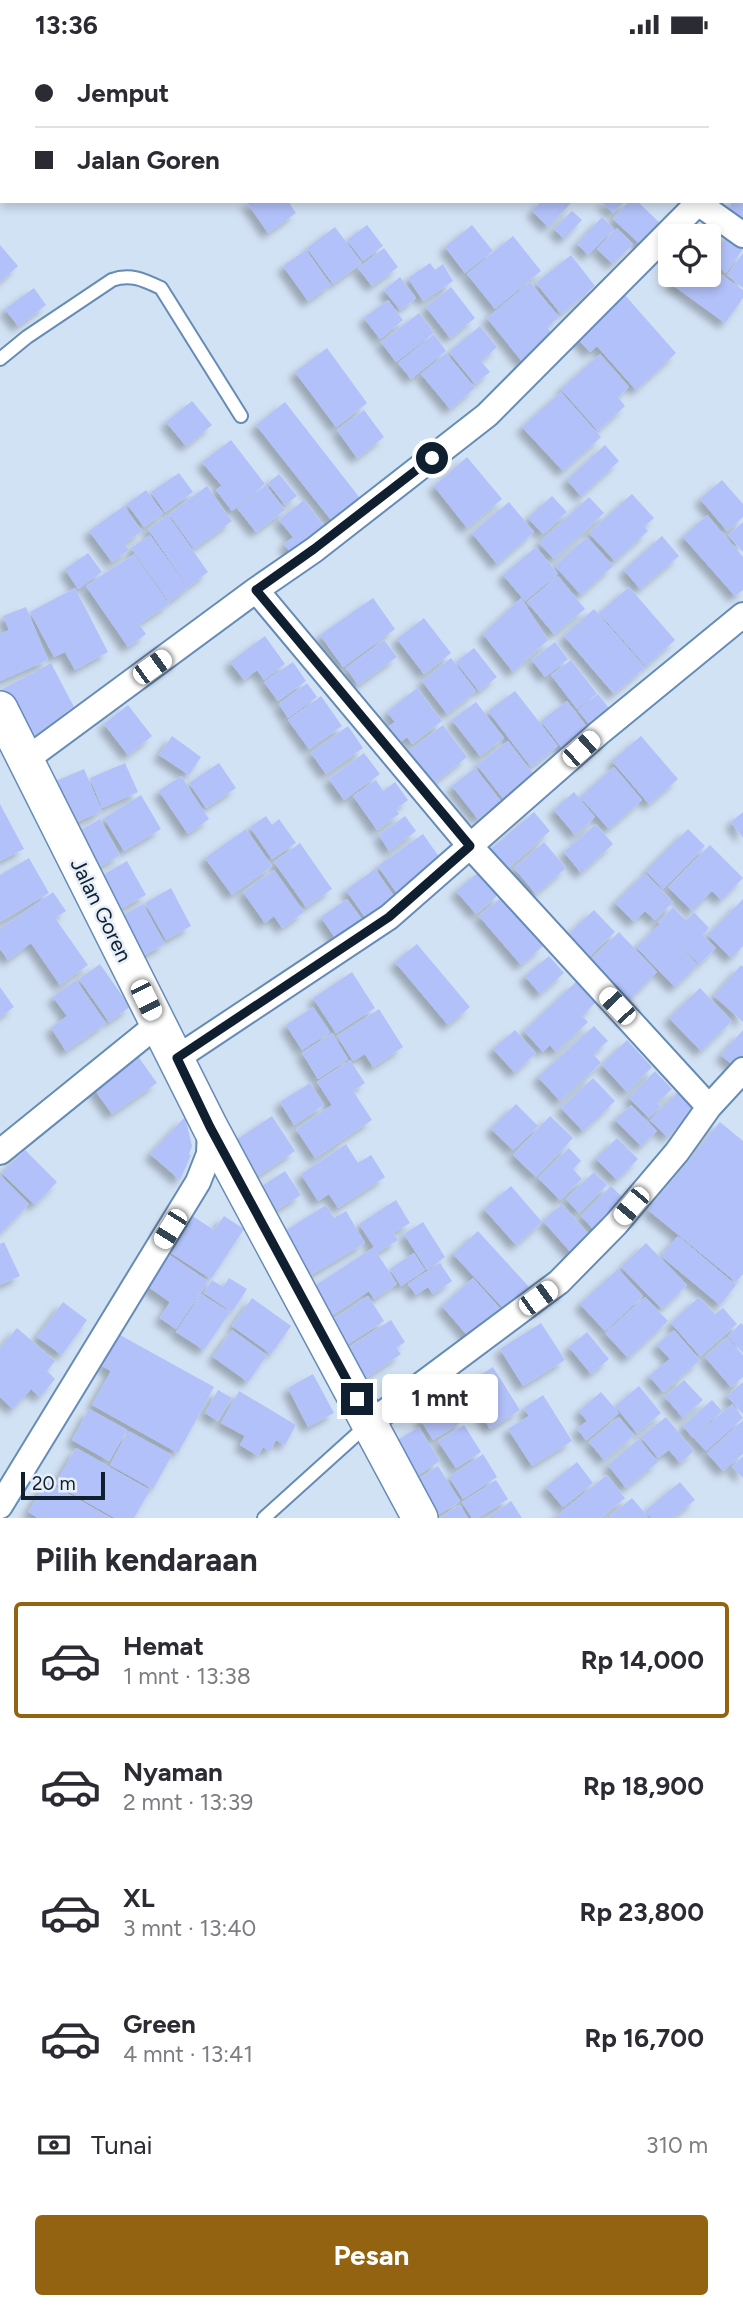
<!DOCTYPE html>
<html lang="id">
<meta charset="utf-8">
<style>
:root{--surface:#fff;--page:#f7f7f7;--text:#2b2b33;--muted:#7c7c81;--line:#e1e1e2;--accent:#936312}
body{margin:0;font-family:Figtree,sans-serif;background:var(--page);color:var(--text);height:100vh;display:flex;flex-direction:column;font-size:26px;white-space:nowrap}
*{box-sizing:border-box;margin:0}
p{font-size:23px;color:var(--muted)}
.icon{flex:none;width:38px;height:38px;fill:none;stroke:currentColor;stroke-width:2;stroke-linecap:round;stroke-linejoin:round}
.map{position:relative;height:1469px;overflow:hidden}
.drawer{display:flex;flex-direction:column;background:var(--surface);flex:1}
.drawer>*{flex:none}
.hud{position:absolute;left:0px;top:0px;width:744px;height:154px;box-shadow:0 4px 10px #0003;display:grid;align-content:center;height:154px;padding:0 35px;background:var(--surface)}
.controls{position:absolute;left:658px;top:175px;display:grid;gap:14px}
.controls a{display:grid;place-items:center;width:63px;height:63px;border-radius:7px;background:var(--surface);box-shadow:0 4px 10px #0003;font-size:35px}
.scale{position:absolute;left:21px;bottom:18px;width:84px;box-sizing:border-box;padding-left:7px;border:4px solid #101f30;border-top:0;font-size:19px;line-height:24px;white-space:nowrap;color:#101f30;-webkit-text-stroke:5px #e6eef8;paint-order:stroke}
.end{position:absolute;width:32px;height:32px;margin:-16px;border:9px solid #101f30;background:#fff;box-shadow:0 0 0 4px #fff}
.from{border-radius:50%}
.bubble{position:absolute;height:49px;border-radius:7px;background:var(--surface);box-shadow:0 4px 10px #0003;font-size:23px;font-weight:700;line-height:49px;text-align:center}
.car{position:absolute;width:21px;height:42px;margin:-21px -10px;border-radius:9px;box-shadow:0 0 5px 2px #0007;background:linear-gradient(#fff 24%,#345 0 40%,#fff 0 76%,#345 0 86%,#fff 0)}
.hud b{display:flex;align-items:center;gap:24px;height:66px;font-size:26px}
.hud b+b{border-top:2px solid var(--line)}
.hud i{width:18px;height:18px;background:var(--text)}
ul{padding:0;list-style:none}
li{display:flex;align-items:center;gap:21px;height:116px;margin:0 14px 10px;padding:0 21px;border:4px solid transparent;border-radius:7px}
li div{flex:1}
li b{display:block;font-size:26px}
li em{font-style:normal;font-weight:700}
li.active{border-color:var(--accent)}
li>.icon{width:63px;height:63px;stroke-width:1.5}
h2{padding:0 35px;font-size:32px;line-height:84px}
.pay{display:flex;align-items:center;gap:18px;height:77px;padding:0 35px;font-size:26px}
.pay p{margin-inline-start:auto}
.cta{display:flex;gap:14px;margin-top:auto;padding:14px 35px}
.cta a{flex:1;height:80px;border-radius:7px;background:var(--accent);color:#fff;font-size:28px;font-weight:700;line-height:80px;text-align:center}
.status{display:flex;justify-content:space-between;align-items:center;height:49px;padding:0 35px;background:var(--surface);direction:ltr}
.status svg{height:19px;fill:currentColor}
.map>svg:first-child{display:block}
</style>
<div class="status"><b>13:36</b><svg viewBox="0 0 49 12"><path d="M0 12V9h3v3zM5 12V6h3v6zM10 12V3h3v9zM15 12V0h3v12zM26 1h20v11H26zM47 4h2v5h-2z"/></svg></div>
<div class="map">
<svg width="743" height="1469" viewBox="0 0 743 1469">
<defs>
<filter id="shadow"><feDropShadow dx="-6" dy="6" stdDeviation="3.5" flood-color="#0004"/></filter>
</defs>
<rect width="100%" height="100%" fill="#d2e2f5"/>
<path fill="#b2c1f9" filter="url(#shadow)" d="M246,152H288L296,164L268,184Z
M542,152H573L548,178L532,162Z
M601,152H625L613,164Z
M629,152H637L662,176L642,197L613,170Z
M733,152H743V177L725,165Z
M572,162L582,171L564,190L554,180Z
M602,168L614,180L588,206L577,195Z
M367,176L383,197L363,212L347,191Z
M472,176L493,202L465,224L445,198Z
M335,178L362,214L333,235L307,199Z
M617,179L633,195L613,215L597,200Z
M731,183L743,192V200L726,224L710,212Z
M513,187L541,222L495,260L467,225Z
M0,196L18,217L0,233Z
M384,199L398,218L372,237L358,219Z
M306,201L331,236L308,252L283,217Z
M743,204V239L727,226Z
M571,206L595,237L561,265L536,234Z
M430,214L435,221L443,215L453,232L423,252L408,229Z
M709,217L743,241V249L725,274L671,235L677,226H709Z
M400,228L416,249L400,261L384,241Z
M530,233L559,268L547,278L552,285L542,293L546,298L524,315L487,269Z
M451,238L475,269L450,289L426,258Z
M34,239L46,256L18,277L5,260Z
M624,245L676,304L636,341L597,297L590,303L576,288Z
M388,251L403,271L380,290L364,269Z
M419,264L434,284L396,313L381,293Z
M480,277L497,298L481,312L490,323L475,335L449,303Z
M434,285L446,302L411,330L398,314Z
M327,299L367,354L336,378L295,323Z
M446,304L475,339L450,360L421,325Z
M600,305L629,338L618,348L625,357L598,382L561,340Z
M561,343L601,388L563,422L522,378Z
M192,352L212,376L186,397L166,373Z
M285,353L363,453L335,476L256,376Z
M364,361L384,388L357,409L337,381Z
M231,391L265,435L232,462L216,441L237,424L221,436L202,413Z
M605,396L619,412L581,447L567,431Z
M467,408L502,450L467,479L434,437Z
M179,424L193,443L165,463L151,443Z
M279,425L297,447L285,456L268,434Z
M722,431L743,455V468L727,482L700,450Z
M266,436L285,461L256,483L237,459Z
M207,437L232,472L194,500L169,465Z
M146,441L163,464L144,478L127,455Z
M632,445L654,469L644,478L648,482L615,512L589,484Z
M552,447L567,463L543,485L528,469Z
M589,448L604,464L554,510L539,494Z
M304,451L330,485L297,512L284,495L293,488L279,471Z
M509,453L534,483L497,515L472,484Z
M124,457L142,482L124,495L129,501L112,513L89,482Z
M168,466L208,523L188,538L148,480Z
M707,466L743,508V541L735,547L683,488Z
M743,473V503L728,486Z
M150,486L188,539L169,553L131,499Z
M662,487L679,507L640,540L624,521Z
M587,488L613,517L581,546L555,517Z
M536,498L558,525L525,552L503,526Z
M88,504L102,523L78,540L65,520Z
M134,505L169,555L139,575L146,585L128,598L86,537Z
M558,527L585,560L554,585L527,553Z
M629,538L675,591L646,617L599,564Z
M75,539L108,603L75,621L65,603L54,608L30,563Z
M373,549L395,580L343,618L320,586Z
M521,549L548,591L513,623L483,585Z
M26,558L48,611L0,632V585L9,581L3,567Z
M594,560L645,618L614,645L564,587Z
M424,569L451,604L424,625L397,590Z
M265,587L285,615L264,631L257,621L244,631L230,613Z
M384,591L397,608L358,636L346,619Z
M555,593L568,610L545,628L532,611Z
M474,599L497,628L479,642L456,613Z
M451,609L476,642L447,665L422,632Z
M571,611L597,645L577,660L551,626Z
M293,613L306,632L278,652L264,633Z
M51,614L74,658L64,664L68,672L28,694L1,641Z
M307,634L317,648L288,669L279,655Z
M417,639L442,672L412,695L407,688L398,695L386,679L395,673L387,663Z
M515,642L558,697L531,718L488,662Z
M598,645L615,667L595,683L578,661Z
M321,647L342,677L309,700L288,671Z
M567,652L594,687L568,707L541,672Z
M476,653L504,689L480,707L452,671Z
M128,656L152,687L128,706L104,675Z
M443,676L467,708L430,737L405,705Z
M348,677L363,699L326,725L311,704Z
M172,687L201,708L189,726L159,706Z
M641,687L678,730L649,755L612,712Z
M508,692L539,732L508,756L477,716Z
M364,704L380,725L344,751L329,730Z
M125,714L138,743L102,759L90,729Z
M219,714L236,739L206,759L189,734Z
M614,718L642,751L609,780L580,748Z
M475,719L501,752L478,770L452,737Z
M84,720L102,762L68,777L49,735Z
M181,727L209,770L188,785L159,742Z
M376,731L383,742L395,733L408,751L396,760L399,765L377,781L353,747Z
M574,743L595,768L575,786L554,761Z
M141,746L161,780L124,802L104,769Z
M0,755L24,800L0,812Z
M534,763L550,782L507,820L490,801Z
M743,763V789L731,773Z
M266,767L272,776L279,770L296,794L272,810L250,778Z
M405,767L416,782L389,802L379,786Z
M100,770L120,806L91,823L71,787Z
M596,775L613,795L581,824L564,803Z
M246,780L272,817L232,846L205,809Z
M688,780L705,797L663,840L646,822Z
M423,785L440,809L400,849L378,817Z
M544,793L566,819L536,845L514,819Z
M300,794L332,840L306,858L274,813Z
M710,796L743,829L721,851L712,842L692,862L668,838Z
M29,809L49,844L0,873V826Z
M127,812L146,846L121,860L103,826Z
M375,820L396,850L367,871L346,841Z
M274,821L304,863L282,879L274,867L265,874L243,843Z
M480,822L499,845L476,865L456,842Z
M645,824L673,853L655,871L645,862L634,873L615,854Z
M171,839L191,877L166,891L145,854Z
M53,843L66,862L55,869L88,916L60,936L31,894L8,911L0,900V880Z
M502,848L543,897L521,916L479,867Z
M347,850L364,873L341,898L321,868Z
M743,850V897L731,909L708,886Z
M143,855L165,895L137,910L115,871Z
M673,858L686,872L694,863L709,879L703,886L716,899L699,915L665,881L698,916L675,938L636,898L660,875L658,873Z
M594,861L615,883L584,912L563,890Z
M619,883L657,923L622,958L584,917Z
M417,895L470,958L448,976L395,913Z
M549,907L564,924L540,945L525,927Z
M100,915L130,958L109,973L79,930Z
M741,916L743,918V973L714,947Z
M352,923L375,959L336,984L313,949Z
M76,931L106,974L66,1002L51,979L67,967L53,948Z
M576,933L595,954L582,967L588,973L556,1003L550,996L543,1003L524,982Z
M0,938L14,958L0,968Z
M700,939L732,972L701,1002L669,969Z
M313,958L330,983L302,1001L286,976Z
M379,960L403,998L373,1018L365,1005L353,1012L337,987Z
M594,977L608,992L593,1005L601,1014L560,1052L538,1028Z
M515,981L536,1004L515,1024L493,1000Z
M743,981V1011L736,1019L721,1006Z
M332,984L348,1010L318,1030L302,1004Z
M627,991L652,1018L627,1043L602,1016Z
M137,1006L157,1034L112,1065L92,1037Z
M350,1011L365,1034L353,1042L372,1071L315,1109L296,1080L332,1056L317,1033Z
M655,1022L672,1040L657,1054L661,1057L649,1069L629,1049Z
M593,1029L615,1052L583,1082L561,1059Z
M310,1034L324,1056L294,1076L280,1053Z
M682,1039L699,1057L667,1088L650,1071Z
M516,1055L538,1077L513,1101L491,1080Z
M631,1056L657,1082L641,1097L615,1071Z
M272,1067L295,1102L256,1128L233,1093Z
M550,1067L573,1089L536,1128L513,1106Z
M185,1068L192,1097L189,1105L191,1106L180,1131L150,1105Z
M720,1073L743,1092V1225L736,1233L648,1161Z
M617,1089L638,1110L617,1131L596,1110Z
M346,1095L358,1114L371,1106L385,1128L338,1159L329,1145L318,1152L301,1125Z
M569,1099L581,1112L573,1120L582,1130L560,1151L538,1129Z
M25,1101L57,1133L35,1156L2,1124Z
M285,1122L301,1146L277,1161L262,1137Z
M594,1123L607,1136L579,1164L566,1150Z
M0,1126L29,1155L0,1185Z
M511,1137L542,1173L516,1196L484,1160Z
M611,1137L630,1156L599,1186L581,1167Z
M396,1151L410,1174L393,1184L398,1191L377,1204L397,1235L374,1250L369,1242L331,1267L313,1238L374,1198L359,1175Z
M562,1155L593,1190L574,1207L543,1172Z
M326,1156L334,1169L346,1162L365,1194L311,1226L285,1182Z
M191,1166L214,1181L224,1167L244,1180L211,1230L168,1202Z
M423,1173L445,1208L427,1221L404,1185Z
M478,1182L529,1238L505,1261L453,1205Z
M678,1187L736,1236L720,1256L661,1207Z
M4,1193L20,1227L0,1236V1195Z
M646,1194L687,1236L662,1260L621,1218Z
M414,1204L425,1221L401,1237L390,1220Z
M168,1205L208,1232L176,1280L160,1269L170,1253L147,1237Z
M440,1214L452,1232L433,1245L428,1238L416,1246L408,1235Z
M618,1220L643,1247L605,1282L580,1255Z
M229,1229L247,1240L232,1263L204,1244L212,1231L223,1238Z
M473,1229L504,1264L472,1292L442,1257Z
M201,1245L230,1263L204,1301L176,1283Z
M368,1247L384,1272L339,1301L323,1277Z
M645,1248L668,1272L628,1309L605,1284Z
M699,1248L715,1265L723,1259L737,1275L700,1307L671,1274Z
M252,1249L291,1277L271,1305L232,1277Z
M63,1253L87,1271L62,1306L37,1288Z
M391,1271L405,1293L396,1299L401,1305L360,1333L341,1303Z
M541,1274L565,1311L523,1337L500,1300Z
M741,1274L743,1276V1304L728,1287Z
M17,1279L55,1312L47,1322L55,1330L40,1348L31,1340L13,1360L0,1348V1299Z
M232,1281L267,1306L248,1333L213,1308Z
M674,1281L700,1311L663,1343L649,1327L670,1310L657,1296Z
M587,1283L609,1310L591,1325L569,1298Z
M120,1286L214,1338L178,1404L92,1356L111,1322L102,1317Z
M727,1288L743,1306V1328L731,1338L705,1308Z
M493,1318L520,1361L490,1380L463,1337Z
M313,1325L334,1364L308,1378L288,1339Z
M684,1331L703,1351L683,1369L665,1348Z
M743,1333V1365L727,1347Z
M639,1337L661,1364L637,1384L615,1357Z
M218,1341L232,1349L218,1372L205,1364Z
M239,1342L296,1376L285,1396L276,1391L270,1402L263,1398L258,1407L240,1396L245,1387L221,1374Z
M601,1343L619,1364L586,1391L577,1380L587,1372L579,1362Z
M543,1346L572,1392L532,1417L508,1380L529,1367L524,1359Z
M450,1351L463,1372L433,1391L420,1370Z
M712,1351L722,1362L693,1389L683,1377Z
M732,1355L743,1369L706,1402L694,1389Z
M89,1360L127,1381L109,1412L72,1391Z
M619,1368L634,1386L604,1411L589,1393Z
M666,1368L694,1402L680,1414L669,1401L658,1409L641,1388Z
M743,1371V1405L723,1422L707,1404Z
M464,1376L481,1403L456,1419L438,1392Z
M419,1378L440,1412L418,1426L396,1392Z
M128,1382L172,1406L153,1440L110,1416Z
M639,1390L658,1413L626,1439L608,1416Z
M76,1399L150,1441L134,1469H115L55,1435Z
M483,1405L497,1428L463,1450L449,1428Z
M743,1407V1429L732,1418Z
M577,1413L593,1434L563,1458L546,1438Z
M438,1417L460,1452L433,1469L408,1437Z
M607,1426L625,1449L601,1469H554Z
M496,1431L508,1450L478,1469H472L462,1453Z
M46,1432L111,1469H38L28,1463Z
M680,1433L695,1451L673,1469H651L645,1462Z
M632,1449L649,1469H612L610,1467Z
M511,1452L522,1469H487Z
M460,1456L468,1469H439Z"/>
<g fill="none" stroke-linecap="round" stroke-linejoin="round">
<g stroke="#658bb7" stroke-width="16">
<path id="lane" d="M0,310L27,288L112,231C130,224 144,231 161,239L241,367
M264,1469L367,1376"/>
</g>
<g stroke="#658bb7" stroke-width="28">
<path id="street" d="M742,109L743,108
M698,154L743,186
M256,541L470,797L709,1058
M27,710L256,541L314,501L487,366L700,152
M177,1009L389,868L599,684L743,566
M0,1103L158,975
M370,1374L559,1233L616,1175L677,1103L709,1058L743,1021
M0,1457L198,1133L209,1105L210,1079"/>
</g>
<g stroke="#658bb7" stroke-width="38">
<path id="secondary" d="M0,660L210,1078L420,1469"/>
</g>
<use href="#lane" stroke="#fff" stroke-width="12"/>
<use href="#street" stroke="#fff" stroke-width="24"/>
<use href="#secondary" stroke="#fff" stroke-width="35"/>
</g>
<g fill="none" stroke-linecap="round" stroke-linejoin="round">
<path stroke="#101f30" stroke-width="9" d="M357,1350L210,1078L177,1009L389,868L470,797L256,541L314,500L432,409"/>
</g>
<g text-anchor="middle" stroke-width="5" stroke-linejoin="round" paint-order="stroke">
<g font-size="21" fill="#101f30" stroke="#e6eef8">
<text transform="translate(101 861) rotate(64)" y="7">Jalan Goren</text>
</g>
</g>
</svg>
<div class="controls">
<a><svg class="icon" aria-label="locate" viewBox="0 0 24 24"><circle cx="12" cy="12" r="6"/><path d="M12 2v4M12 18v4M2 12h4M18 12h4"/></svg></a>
</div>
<div class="scale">20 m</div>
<i class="end from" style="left:432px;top:409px"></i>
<i class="end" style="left:357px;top:1350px"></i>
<div class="bubble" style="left:382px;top:1325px;width:116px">1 mnt</div>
<i class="car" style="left:152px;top:618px;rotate:54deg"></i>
<i class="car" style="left:581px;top:700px;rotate:48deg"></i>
<i class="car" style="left:146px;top:951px;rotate:154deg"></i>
<i class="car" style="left:617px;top:957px;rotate:317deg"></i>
<i class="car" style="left:631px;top:1157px;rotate:220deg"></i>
<i class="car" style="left:170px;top:1180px;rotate:212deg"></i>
<i class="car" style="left:538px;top:1249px;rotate:54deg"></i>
<div class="hud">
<b><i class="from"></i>Jemput</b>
<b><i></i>Jalan Goren</b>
</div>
</div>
<section class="drawer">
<h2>Pilih kendaraan</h2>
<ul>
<li class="active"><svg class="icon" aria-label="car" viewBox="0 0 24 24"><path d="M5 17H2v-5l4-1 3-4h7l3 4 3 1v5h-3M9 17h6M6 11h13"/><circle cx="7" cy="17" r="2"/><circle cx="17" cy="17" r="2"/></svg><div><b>Hemat</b><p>1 mnt · 13:38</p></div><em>Rp 14,000</em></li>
<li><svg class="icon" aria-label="car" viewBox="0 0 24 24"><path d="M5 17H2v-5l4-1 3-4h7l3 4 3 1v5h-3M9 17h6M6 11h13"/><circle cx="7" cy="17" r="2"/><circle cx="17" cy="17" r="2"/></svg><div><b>Nyaman</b><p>2 mnt · 13:39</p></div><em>Rp 18,900</em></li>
<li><svg class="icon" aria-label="car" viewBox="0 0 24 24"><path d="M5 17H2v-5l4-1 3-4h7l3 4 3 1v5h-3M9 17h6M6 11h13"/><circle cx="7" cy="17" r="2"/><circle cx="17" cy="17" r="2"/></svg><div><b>XL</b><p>3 mnt · 13:40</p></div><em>Rp 23,800</em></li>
<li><svg class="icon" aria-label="car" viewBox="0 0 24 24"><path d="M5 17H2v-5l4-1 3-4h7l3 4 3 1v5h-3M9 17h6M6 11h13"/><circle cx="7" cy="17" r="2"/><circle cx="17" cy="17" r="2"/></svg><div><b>Green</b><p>4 mnt · 13:41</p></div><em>Rp 16,700</em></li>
</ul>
<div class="pay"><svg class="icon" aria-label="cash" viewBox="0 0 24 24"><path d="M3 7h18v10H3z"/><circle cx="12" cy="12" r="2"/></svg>Tunai<p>310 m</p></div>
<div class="cta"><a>Pesan</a></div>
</section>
